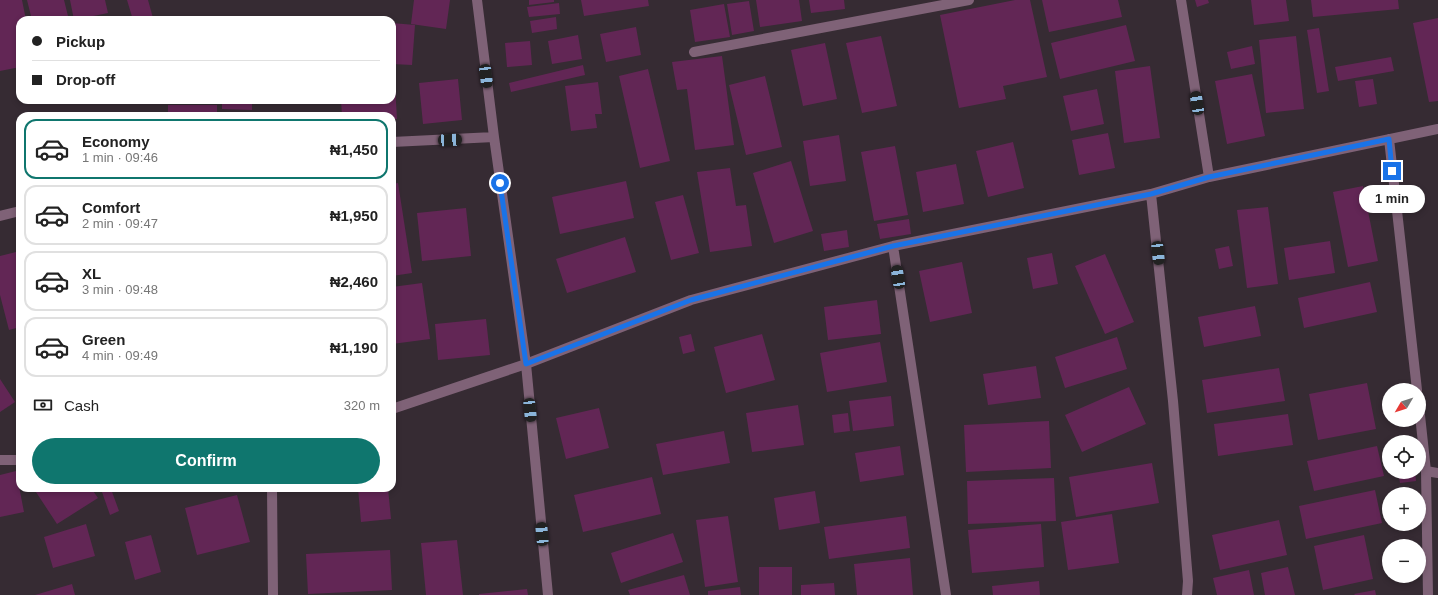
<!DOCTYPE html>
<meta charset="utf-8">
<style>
:root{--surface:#fff;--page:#f6f6f6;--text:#222;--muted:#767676;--line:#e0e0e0;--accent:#0f766e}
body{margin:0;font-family:Helvetica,sans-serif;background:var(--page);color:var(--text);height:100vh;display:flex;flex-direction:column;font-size:15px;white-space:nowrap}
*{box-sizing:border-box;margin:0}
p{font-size:13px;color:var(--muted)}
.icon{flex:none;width:22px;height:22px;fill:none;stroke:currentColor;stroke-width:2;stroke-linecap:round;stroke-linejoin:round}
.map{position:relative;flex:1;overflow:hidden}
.details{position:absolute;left:16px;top:112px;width:380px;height:380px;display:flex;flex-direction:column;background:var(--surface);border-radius:12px;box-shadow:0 2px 6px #0003}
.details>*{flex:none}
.hud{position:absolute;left:16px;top:16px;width:380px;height:88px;border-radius:12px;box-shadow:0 2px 6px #0003;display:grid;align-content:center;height:88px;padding:0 16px;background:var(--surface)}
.needle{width:26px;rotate:231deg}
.fabs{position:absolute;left:1382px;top:383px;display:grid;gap:8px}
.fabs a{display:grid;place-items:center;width:44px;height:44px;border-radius:50%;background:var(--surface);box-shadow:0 2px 6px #0003;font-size:20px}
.end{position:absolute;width:18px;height:18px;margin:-9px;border:5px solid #1a73e8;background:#fff;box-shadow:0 0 0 2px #fff}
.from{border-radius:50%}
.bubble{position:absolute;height:28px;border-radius:14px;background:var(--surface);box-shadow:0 2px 6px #0003;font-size:13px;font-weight:700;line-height:28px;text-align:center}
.car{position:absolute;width:12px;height:24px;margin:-12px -6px;border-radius:5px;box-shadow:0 0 3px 1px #0007;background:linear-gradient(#222 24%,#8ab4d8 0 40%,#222 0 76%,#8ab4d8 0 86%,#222 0)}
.hud b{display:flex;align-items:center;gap:14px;height:38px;font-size:15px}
.hud b+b{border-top:1px solid var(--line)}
.hud i{width:10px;height:10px;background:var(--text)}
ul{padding:7px 0 0;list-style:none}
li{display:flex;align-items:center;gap:12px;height:60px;margin:0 8px 6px;padding:0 8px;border:2px solid var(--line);border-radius:12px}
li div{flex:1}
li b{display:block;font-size:15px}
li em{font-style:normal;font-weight:700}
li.on{border-color:var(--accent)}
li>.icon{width:36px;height:36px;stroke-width:1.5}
.pay{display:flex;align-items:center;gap:10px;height:44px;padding:0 16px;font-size:15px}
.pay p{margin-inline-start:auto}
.button{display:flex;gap:8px;margin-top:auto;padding:8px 16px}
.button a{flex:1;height:46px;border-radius:24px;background:var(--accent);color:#fff;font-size:16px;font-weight:700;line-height:46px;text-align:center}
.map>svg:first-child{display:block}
</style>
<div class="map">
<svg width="1438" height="595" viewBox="0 0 1438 595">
<rect width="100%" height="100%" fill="#362b33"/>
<path fill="#622655" d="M0,0H22L26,20H20V67L0,71Z
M27,0H64L69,20H32Z
M70,0H105L108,13L74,20Z
M127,0H148L153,18L133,20Z
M414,0H450L446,29L411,24Z
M529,0H554V2L529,5Z
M581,0H648L649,6L584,16Z
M756,0H799L802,21L760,27Z
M809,0H844L845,9L811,13Z
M1015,0H1030L1047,77L1003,86L1006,99L959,108L940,15Z
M1042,0H1118L1122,17L1049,32Z
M1195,0H1208L1209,3L1197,7Z
M1251,0H1286L1289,21L1254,25Z
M1311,0H1398L1399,9L1313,17Z
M749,1L754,31L732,35L727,4Z
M559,3L560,14L529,17L527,7Z
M724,4L730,37L695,42L690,10Z
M556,17L557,29L532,33L530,21Z
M1438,18V101L1429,102L1413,23Z
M392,23L415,25L412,65L392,64Z
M1126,25L1135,61L1060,79L1051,43Z
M636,27L641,55L606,62L600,34Z
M1319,28L1329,91L1317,93L1307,30Z
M578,35L582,59L552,64L548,41Z
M881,36L897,106L862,113L846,43Z
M1296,36L1304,109L1266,113L1259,40Z
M530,41L532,65L507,67L505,43Z
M825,43L837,99L803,106L791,50Z
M1252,46L1255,64L1231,69L1227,52Z
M722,56L734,145L695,150L687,89L677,90L672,62Z
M1391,57L1394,71L1338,81L1335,67Z
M583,65L585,75L511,92L509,83Z
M1150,66L1160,138L1124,143L1115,71Z
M392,68H394L397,119H392V116H342L341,100H392Z
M648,69L670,161L640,168L619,76Z
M1252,74L1265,136L1227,144L1215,81Z
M765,76L782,147L746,155L729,85Z
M458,79L462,120L423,124L419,83Z
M1373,79L1377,104L1359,107L1355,81Z
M598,82L602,114H595L597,128L571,131L565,86Z
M1097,89L1104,124L1071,131L1063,96Z
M222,100H252V110L222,109Z
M168,105H217V116H168Z
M1108,133L1115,168L1079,175L1072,140Z
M839,135L846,181L810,186L803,141Z
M1013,142L1024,188L988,197L976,151Z
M895,146L908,215L874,221L861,152Z
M791,161L813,231L774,243L753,173Z
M956,164L964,204L923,212L916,172Z
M730,168L736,206L746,205L752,246L710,252L697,172Z
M626,181L634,218L560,234L552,197Z
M398,183L412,273L392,276V184Z
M1363,186L1378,261L1348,267L1333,192Z
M683,195L699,253L671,260L655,202Z
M1268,207L1278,284L1247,288L1237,210Z
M466,208L471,256L422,261L417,213Z
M909,219L911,234L880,239L877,224Z
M847,230L849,247L824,251L821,234Z
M625,237L636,272L567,293L556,259Z
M1330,241L1335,273L1289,280L1284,248Z
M1229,246L1233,266L1219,269L1215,249Z
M20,251V327L9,330L0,295V256Z
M1052,253L1058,284L1033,289L1027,258Z
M1105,254L1134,322L1105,334L1075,266Z
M962,262L972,313L930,322L919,271Z
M1370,282L1377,312L1304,328L1298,298Z
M422,283L430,339L392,344V287Z
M877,300L881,334L828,340L824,307Z
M1255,306L1261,336L1204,347L1198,317Z
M486,319L490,355L438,360L435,324Z
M691,334L695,351L683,354L679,337Z
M762,334L775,380L726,393L714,347Z
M1117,337L1127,369L1065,388L1055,357Z
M880,342L887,382L827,392L820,353Z
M1036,366L1041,398L988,405L983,374Z
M1279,368L1285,401L1207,413L1202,380Z
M0,379L15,402L0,412Z
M1367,383L1376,429L1318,440L1309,394Z
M1129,387L1146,424L1082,452L1065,415Z
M891,396L894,426L853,431L849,401Z
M798,405L804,445L752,452L746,413Z
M599,408L609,448L566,459L556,418Z
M848,413L850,431L834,433L832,415Z
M1288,414L1293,445L1218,456L1214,424Z
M1049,421L1051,468L966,472L964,425Z
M724,431L730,463L663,475L656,444Z
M900,446L904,475L860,482L855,453Z
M1377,446L1384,476L1314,491L1307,461Z
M1152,463L1159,503L1076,517L1069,477Z
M16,471L24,512L0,517V475Z
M1398,472H1415L1416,481L1400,483Z
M652,477L661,514L583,532L574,495Z
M1054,478L1056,521L968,524L967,481Z
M91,488L98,498L57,524L34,489Z
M358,488H388L391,519L361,522Z
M111,489L119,511L110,515L102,492Z
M1375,490L1382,523L1306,539L1299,506Z
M815,491L820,523L779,530L774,498Z
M237,495L250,542L197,555L185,508Z
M1112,514L1119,563L1068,570L1061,522Z
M728,516L738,582L705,587L696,520Z
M906,516L910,548L829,559L824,527Z
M1279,520L1287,555L1220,570L1212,535Z
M86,524L95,556L53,568L44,537Z
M1041,524L1044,567L972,573L968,530Z
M673,533L683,562L621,583L611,553Z
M151,535L161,572L135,580L125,542Z
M1364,535L1373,579L1323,590L1314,546Z
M457,540L463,595H426L421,543Z
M390,550L392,590L308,594L306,554Z
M910,558L913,595H857L854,564Z
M759,567H792V595H759Z
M1288,567L1295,595H1265L1261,573Z
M1249,570L1254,595H1217L1213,578Z
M684,575L690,595H630L628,590Z
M1039,581L1040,595H993L992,586Z
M834,583L835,595H801V585Z
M72,584L75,595H35Z
M740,587L741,595H708V591Z
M527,589L528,595H479V594Z
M1375,590L1376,595H1355L1354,594Z"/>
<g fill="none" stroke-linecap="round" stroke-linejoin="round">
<path stroke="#7f6277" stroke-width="10" d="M477,0L494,137L526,364L548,595
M1181,0L1209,177
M694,52L969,0
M1389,139L1417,390
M392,142L494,137
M1151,194L1173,401L1188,581L1187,595
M0,216L20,211
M893,246L946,595
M1419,406L1426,471L1428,595
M392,409L526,364L691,300L893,246L1151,194L1209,177L1438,129
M0,460H20
M1426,471L1438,473
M272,488L273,595"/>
</g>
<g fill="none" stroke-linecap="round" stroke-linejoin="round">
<path stroke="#1a73e8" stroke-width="5" d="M500,183L526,364L691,300L893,246L1151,194L1209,177L1389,139L1392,171"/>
</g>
</svg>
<div class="fabs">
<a><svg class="needle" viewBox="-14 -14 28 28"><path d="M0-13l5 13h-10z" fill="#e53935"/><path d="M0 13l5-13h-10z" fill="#767676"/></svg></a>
<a><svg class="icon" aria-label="locate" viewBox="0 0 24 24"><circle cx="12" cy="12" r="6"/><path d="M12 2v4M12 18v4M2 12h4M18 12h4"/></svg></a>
<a>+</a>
<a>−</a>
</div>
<i class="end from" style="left:500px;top:183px"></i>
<i class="end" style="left:1392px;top:171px"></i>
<div class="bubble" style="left:1359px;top:185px;width:66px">1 min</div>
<i class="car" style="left:486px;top:76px;rotate:173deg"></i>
<i class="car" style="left:1197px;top:103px;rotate:351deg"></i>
<i class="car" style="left:450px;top:140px;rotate:87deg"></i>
<i class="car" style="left:1158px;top:253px;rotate:174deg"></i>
<i class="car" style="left:898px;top:277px;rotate:351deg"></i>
<i class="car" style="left:530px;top:410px;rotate:174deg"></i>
<i class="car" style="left:542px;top:534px;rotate:355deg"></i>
<div class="hud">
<b><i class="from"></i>Pickup</b>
<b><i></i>Drop-off</b>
</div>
<section class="details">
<ul>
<li class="on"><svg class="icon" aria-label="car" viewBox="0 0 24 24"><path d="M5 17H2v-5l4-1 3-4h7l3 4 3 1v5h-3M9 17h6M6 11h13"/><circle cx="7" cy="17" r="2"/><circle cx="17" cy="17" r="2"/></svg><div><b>Economy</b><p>1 min · 09:46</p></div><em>₦1,450</em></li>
<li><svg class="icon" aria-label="car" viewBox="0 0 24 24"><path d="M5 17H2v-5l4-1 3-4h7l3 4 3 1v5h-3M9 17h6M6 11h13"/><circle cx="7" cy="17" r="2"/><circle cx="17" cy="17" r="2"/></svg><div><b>Comfort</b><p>2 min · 09:47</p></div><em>₦1,950</em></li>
<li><svg class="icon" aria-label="car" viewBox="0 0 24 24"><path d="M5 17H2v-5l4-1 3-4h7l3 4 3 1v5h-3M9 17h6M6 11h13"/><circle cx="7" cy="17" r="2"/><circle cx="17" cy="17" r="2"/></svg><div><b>XL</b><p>3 min · 09:48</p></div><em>₦2,460</em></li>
<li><svg class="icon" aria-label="car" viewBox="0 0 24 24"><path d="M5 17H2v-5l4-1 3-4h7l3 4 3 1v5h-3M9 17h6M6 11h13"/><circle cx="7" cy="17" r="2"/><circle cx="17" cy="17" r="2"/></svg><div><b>Green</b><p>4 min · 09:49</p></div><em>₦1,190</em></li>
</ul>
<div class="pay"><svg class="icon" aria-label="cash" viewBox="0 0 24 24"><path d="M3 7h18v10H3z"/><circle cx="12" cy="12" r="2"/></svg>Cash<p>320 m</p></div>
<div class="button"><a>Confirm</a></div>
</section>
</div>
